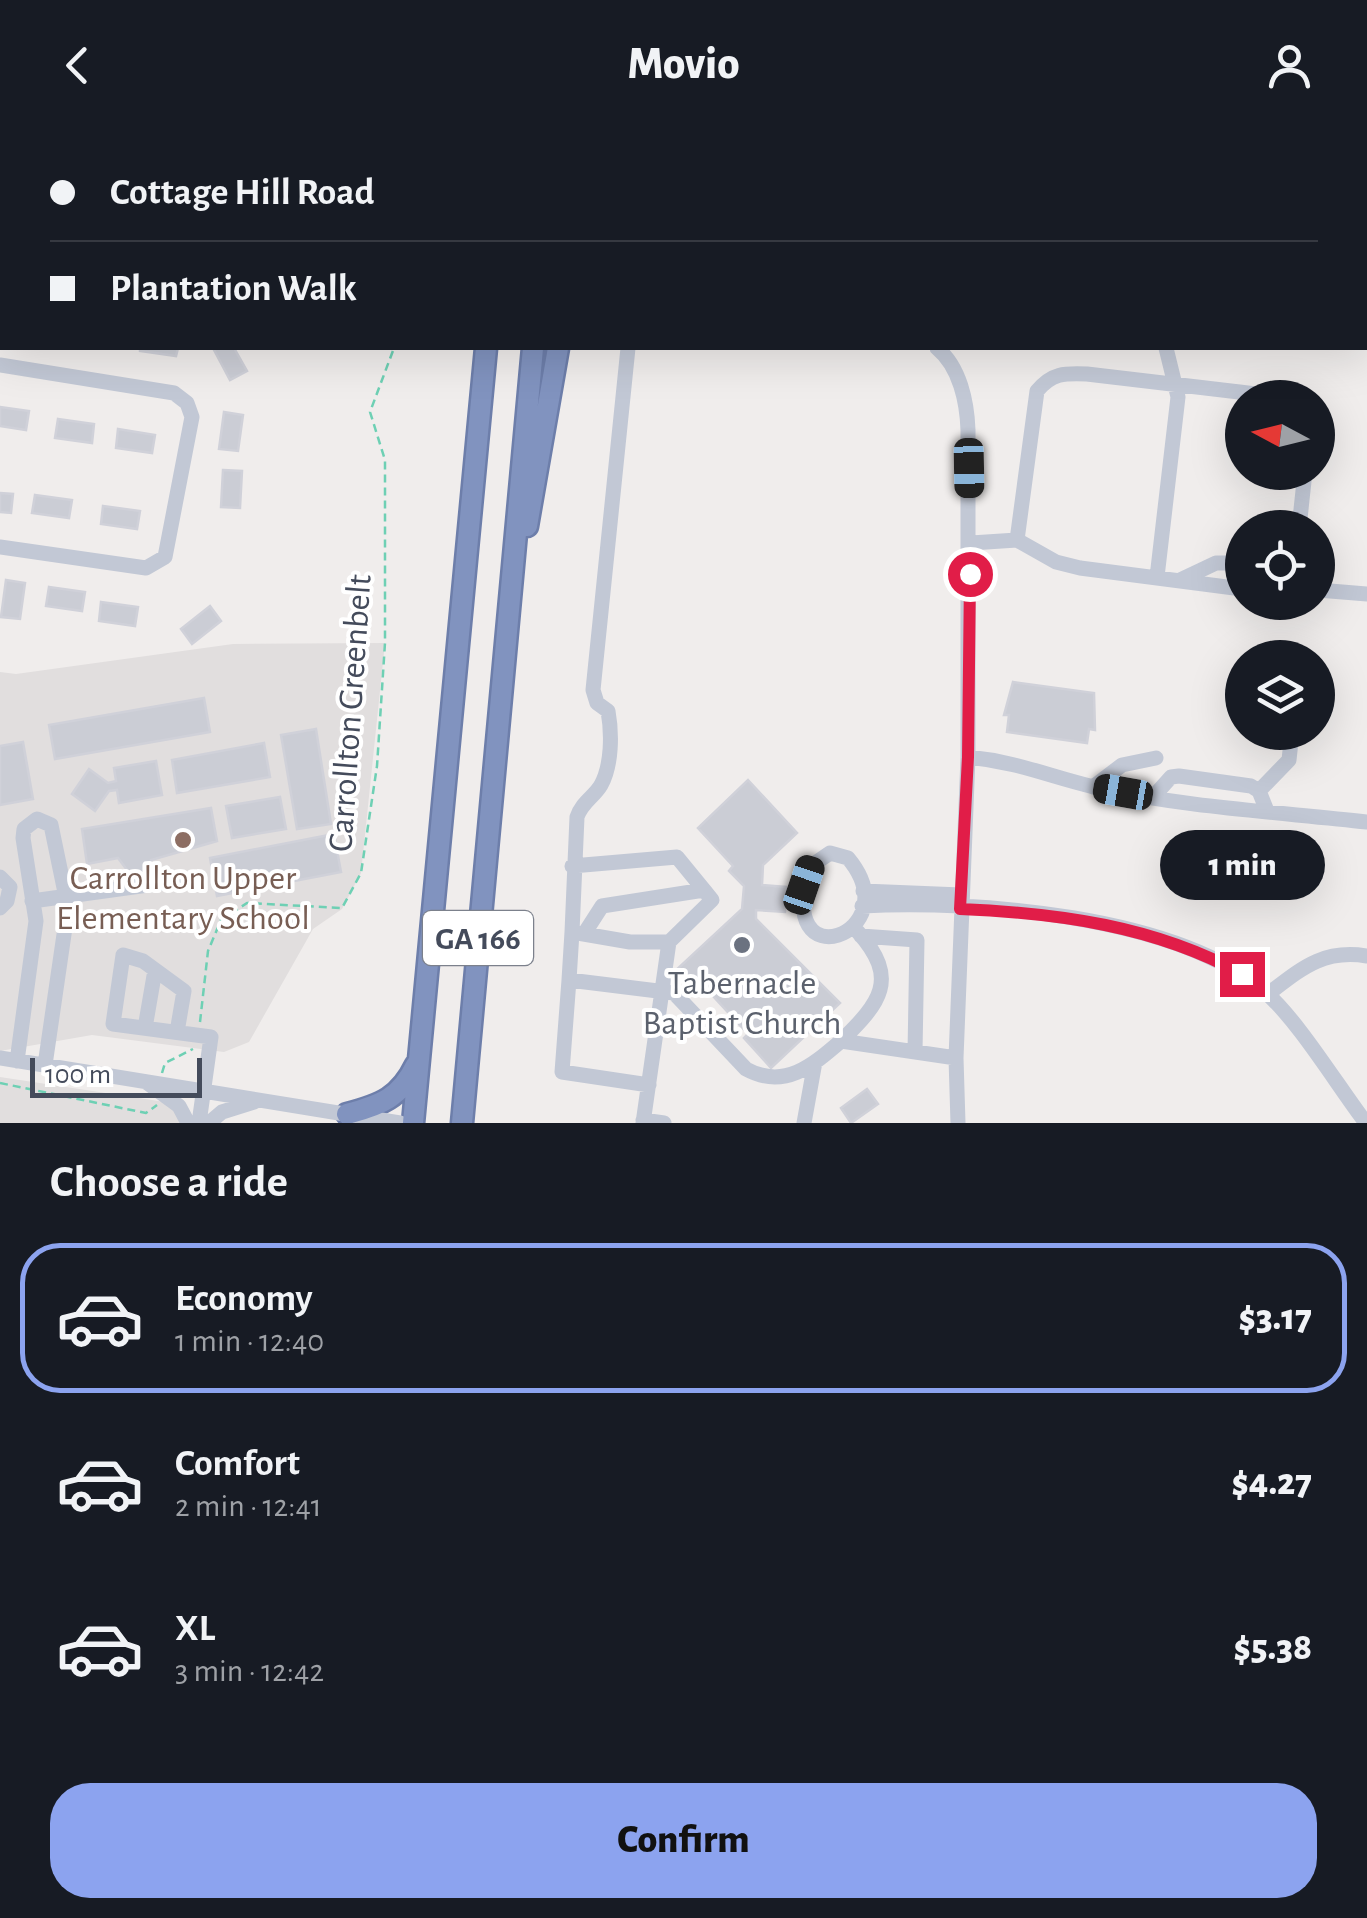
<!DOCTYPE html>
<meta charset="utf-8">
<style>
:root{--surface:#171b24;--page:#242831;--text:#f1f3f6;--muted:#9ea1a6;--line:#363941;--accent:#8ca3ef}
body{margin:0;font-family:"Alegreya Sans",sans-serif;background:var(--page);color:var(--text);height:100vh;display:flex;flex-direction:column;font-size:38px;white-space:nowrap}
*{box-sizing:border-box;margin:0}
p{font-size:32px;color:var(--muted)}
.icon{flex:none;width:55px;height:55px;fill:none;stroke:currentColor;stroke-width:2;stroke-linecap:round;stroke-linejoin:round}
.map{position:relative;height:993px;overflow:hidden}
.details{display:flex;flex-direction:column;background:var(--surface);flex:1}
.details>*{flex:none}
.top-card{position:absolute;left:0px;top:0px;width:1368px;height:220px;box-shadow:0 10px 40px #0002;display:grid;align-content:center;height:220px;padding:0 50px;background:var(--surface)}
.needle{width:65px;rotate:277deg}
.fabs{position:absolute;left:1225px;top:250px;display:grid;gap:20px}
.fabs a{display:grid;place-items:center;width:110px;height:110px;border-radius:50%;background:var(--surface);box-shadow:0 10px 40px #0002;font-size:50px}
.scale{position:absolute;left:30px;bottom:25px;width:172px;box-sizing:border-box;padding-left:10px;border:5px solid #444b5b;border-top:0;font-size:28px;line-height:35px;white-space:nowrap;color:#444b5b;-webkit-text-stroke:8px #fff;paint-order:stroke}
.end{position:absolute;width:45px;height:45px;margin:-22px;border:12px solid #e11d48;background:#fff;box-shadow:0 0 0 5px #fff}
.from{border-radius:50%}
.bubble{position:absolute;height:70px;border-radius:35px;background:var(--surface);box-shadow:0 10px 40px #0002;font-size:32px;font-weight:800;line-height:70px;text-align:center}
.car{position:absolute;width:30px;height:60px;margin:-30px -15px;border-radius:12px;box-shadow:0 0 8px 2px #0007;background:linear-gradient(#222 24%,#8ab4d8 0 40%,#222 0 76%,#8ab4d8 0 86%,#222 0)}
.top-card b{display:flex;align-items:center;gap:35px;height:95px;font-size:38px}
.top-card b+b{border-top:2px solid var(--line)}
.top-card i{width:25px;height:25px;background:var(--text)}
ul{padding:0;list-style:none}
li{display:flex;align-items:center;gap:30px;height:150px;margin:0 20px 15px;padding:0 30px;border:5px solid transparent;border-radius:40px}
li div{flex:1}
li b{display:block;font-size:38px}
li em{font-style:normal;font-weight:800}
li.current{border-color:var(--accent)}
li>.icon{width:90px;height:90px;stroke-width:1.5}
h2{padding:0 50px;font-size:45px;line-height:120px}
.cta{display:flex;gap:20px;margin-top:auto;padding:20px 50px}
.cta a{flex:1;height:115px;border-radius:40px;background:var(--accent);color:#111;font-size:40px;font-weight:800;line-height:115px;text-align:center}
header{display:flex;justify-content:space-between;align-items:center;height:130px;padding:0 50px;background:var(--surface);font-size:45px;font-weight:800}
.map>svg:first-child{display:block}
</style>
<header><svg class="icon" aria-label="back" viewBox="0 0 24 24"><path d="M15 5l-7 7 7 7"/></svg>Movio<svg class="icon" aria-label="person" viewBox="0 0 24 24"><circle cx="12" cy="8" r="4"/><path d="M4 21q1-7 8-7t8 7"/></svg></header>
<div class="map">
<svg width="1367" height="993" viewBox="0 0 1367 993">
<rect width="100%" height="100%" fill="#f0edec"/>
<path fill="#fcfae4" d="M663,0H1367V78L1365,2Z"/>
<path fill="#e1dede" d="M385,513L361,743L342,779L313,799L249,912L224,922L92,905L0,921V542L16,544L233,514Z
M0,947L165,972L175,978L184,993H0Z"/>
<path fill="#cbcdd5" stroke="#d0d1d9" stroke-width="2.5" d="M0,0H160L2,2V34Z
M225,0H410L225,2Z
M717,0H1034L717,2Z
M140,218H178L176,226L140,221Z
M213,218H234L247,241L230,250Z
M0,277L29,281L26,300L0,296Z
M224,282L243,285L238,321L219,319Z
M58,289L94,294L92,313L55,308Z
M118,299L155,305L152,323L116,318Z
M223,340L242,341L240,378L221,377Z
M0,363L13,364L11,383L0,382Z
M35,365L72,370L69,388L32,383Z
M103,376L140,381L137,399L101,394Z
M6,450L25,453L20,489L1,487Z
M49,457L85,462L82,481L46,476Z
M101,472L138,477L135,496L99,491Z
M210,476L221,491L192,514L181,499Z
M1013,552L1094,563L1095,600L1089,599L1087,613L1007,602L1009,585H1004Z
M204,568L210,602L55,629L49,595Z
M316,599L331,694L297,699L281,605Z
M23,612L33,669L0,675V616Z
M264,613L270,647L177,663L172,630Z
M156,631L162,665L119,673L117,660L109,661L95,681L72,664L89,639L108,653L116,651L114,638Z
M748,650L797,703L763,735L762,755L786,757L785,782L756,780V789L840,873L771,938L744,908L748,904L700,852L691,860L674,842L742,779L744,756L729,741L733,736L698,698Z
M280,667L286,699L232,708L226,676Z
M211,678L217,711L151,730L147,741L130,744L118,728L87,734L82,699Z
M334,704L341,742L217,766L210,728Z
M867,959L878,974L851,993L841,978Z"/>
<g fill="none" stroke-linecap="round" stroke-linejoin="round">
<g stroke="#6d7eaa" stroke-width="25">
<path id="highway" d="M490,2V0
M506,2V0
M553,2V0
M610,2L611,0
M527,396L558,218
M347,984C381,975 400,968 416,935
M413,993L486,218
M462,993L533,218"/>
</g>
<path stroke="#6ed0b4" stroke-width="2.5" stroke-dasharray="8 5" stroke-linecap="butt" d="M433,0L434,2
M0,89L2,90
M200,892L208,821L221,790L247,773L342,778L361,743L377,636L385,513V330L370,282L394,218
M162,943L165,933L193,919
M0,953L146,983L157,975"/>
<path stroke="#c2c8d5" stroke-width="15" d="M705,0L707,2
M1209,0L1229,2
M412,2L413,0
M679,2L680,0
M1291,2L1293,0
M0,69L2,70
M1365,97L1367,96
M1365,110L1367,113
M628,218L593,560L597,573L608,581C612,603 612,635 601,655C594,667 582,672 577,687L572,802L630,812H669
M937,218C960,237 967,272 968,300V627L956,928L958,993
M0,235L174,263L187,273L192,287L165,427L146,438L0,417
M1299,398L1305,342
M1017,410L1037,261C1052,243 1064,243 1087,244L1290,268
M971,413L1017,410L1056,432L1080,438L1242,459
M1157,447L1178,267L1166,218
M1180,450L1216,433H1242
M1318,460L1367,464
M968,627C1018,632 1048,646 1094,657C1183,677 1277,682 1367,692
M1093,657L1122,635L1156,628
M1259,661L1289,630L1292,602
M1153,667L1171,647L1179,646L1251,656L1259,661L1267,681
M830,723L848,728C912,805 770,854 811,736Z
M572,736L677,727L704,760L602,776L584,804
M0,747L10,757L7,771L0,778
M863,761L961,765
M32,771L177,751
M862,776C976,770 1175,785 1264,861C1298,890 1337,955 1366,993
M861,806L917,810L915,922
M569,850L572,802
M1268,864C1302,838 1323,819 1367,826
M145,898L155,840
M177,902L184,861L143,831L123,825L113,894L211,907L199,993
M841,911C880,873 900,849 858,802
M0,928L400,993
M17,931L36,791L23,708L24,699L37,689L51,695L68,777L45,935
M146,952L179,976L188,993
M649,955L562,942L569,850L674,863L746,939C784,960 812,936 841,911L956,928
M643,990L664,993
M209,993L222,982L254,972
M643,993L669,812L712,770L704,760
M804,993L815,932"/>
<use href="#highway" stroke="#8193bf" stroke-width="20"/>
</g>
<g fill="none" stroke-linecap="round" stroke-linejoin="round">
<path stroke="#e11d48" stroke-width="12" d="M970,444L968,627L960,779C1058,783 1155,796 1242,844"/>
</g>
<circle fill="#8d6e63" stroke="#fff" stroke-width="4" cx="183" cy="710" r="10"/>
<circle fill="#6b7280" stroke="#fff" stroke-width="4" cx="742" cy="815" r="10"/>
<g text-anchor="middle" stroke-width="8" stroke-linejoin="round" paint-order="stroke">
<rect fill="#fff" stroke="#7c818c" stroke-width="2.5" x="423" y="781" width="110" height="54" rx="8"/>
<g font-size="32" font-weight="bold" fill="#444b5b">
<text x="478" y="819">GA 166</text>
</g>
<g font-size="35" fill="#444b5b" stroke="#fff">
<text transform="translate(349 583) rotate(-86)" y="12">Carrollton Greenbelt</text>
</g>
<g font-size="35" fill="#785e54" stroke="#fff">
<text x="183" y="759">Carrollton Upper<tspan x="183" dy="40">Elementary School</tspan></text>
</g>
<g font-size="35" fill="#5b616d" stroke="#fff">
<text x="742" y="864">Tabernacle<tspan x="742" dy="40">Baptist Church</tspan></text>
</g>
</g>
</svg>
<div class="fabs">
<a><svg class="needle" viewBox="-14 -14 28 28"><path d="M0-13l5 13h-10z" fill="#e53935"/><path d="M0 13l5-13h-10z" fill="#9ea1a6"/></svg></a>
<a><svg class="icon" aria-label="locate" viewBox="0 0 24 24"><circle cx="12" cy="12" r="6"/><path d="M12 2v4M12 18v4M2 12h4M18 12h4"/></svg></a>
<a><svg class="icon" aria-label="layers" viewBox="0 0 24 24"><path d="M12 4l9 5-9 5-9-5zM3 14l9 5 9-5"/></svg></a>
</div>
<div class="scale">100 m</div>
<i class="end from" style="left:970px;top:444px"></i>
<i class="end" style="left:1242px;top:844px"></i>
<div class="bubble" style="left:1160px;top:700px;width:165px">1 min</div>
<i class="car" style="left:969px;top:338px;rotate:179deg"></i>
<i class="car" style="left:1123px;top:662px;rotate:280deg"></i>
<i class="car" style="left:804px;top:755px;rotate:19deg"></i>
<div class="top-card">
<b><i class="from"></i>Cottage Hill Road</b>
<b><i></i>Plantation Walk</b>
</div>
</div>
<section class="details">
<h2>Choose a ride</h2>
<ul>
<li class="current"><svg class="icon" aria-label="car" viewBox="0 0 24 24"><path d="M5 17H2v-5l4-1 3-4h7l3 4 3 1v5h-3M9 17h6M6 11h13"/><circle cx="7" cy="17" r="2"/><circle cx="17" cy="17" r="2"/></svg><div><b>Economy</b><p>1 min · 12:40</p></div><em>$3.17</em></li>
<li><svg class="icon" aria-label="car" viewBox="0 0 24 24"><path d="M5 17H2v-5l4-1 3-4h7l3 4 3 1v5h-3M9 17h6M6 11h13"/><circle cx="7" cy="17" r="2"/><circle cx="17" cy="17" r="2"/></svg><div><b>Comfort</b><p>2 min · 12:41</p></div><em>$4.27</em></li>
<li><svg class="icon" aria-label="car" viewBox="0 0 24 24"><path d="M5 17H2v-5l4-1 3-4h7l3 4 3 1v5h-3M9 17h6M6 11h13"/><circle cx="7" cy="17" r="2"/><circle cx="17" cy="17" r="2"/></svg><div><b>XL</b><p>3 min · 12:42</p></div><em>$5.38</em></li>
</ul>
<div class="cta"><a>Confirm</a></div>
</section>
